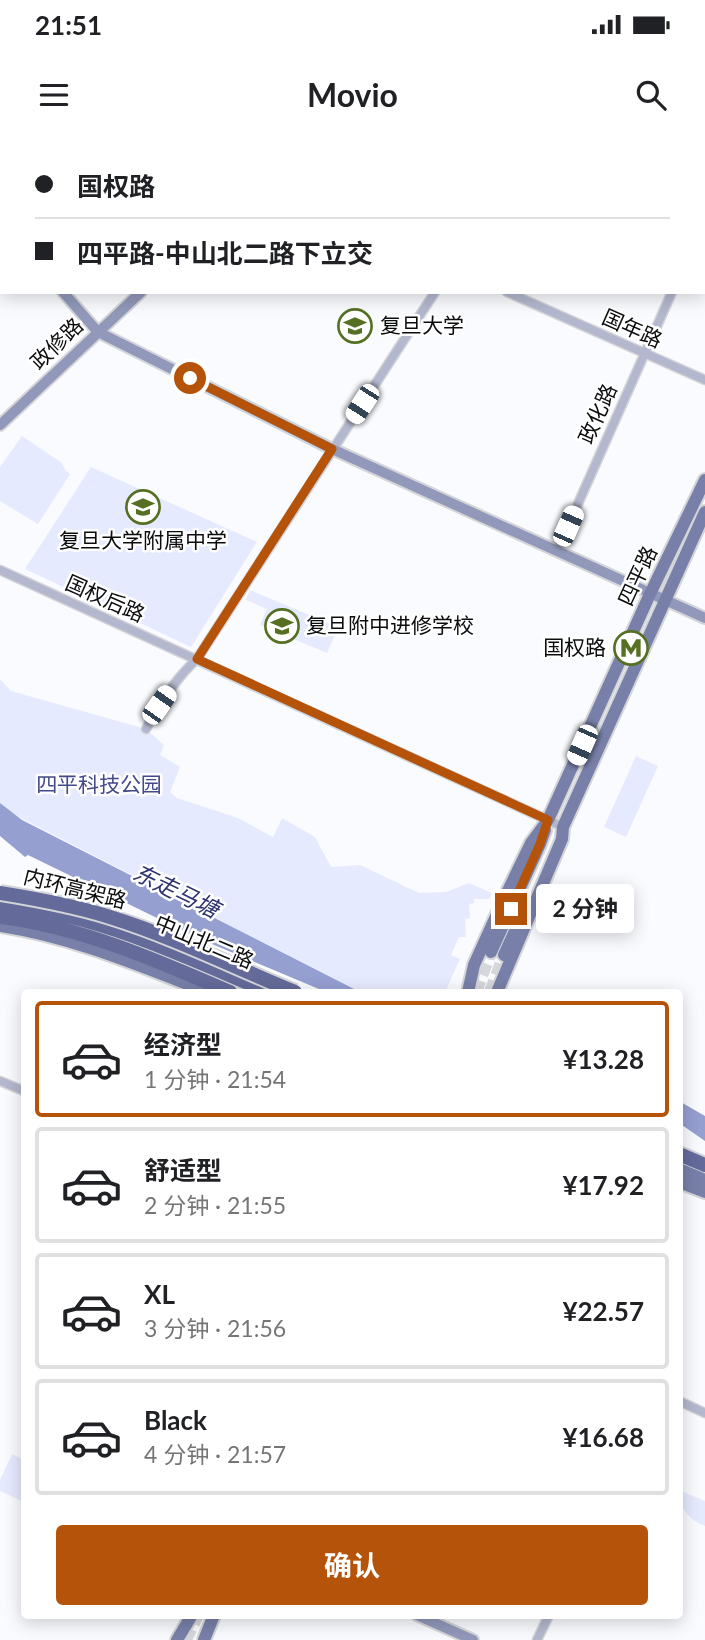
<!DOCTYPE html>
<html lang="zh">
<meta charset="utf-8">
<style>
:root{--surface:#fff;--page:#f6f6f6;--text:#202124;--muted:#757577;--line:#e0e0e0;--accent:#b45309}
body{margin:0;font-family:Lato,"Noto Sans SC",sans-serif;background:var(--page);color:var(--text);height:100vh;display:flex;flex-direction:column;font-size:26px;white-space:nowrap}
*{box-sizing:border-box;margin:0}
p{font-size:23px;color:var(--muted)}
.icon{flex:none;width:38px;height:38px;fill:none;stroke:currentColor;stroke-width:2;stroke-linecap:round;stroke-linejoin:round}
.map{position:relative;flex:1;overflow:hidden}
.sheet{position:absolute;left:21px;top:849px;width:662px;height:630px;display:flex;flex-direction:column;background:var(--surface);border-radius:7px;box-shadow:0 4px 18px #0003}
.sheet>*{flex:none}
.guide{position:absolute;left:0px;top:0px;width:705px;height:154px;box-shadow:0 4px 18px #0003;display:grid;align-content:center;height:154px;padding:0 35px;background:var(--surface)}
.end{position:absolute;width:32px;height:32px;margin:-16px;border:9px solid #b45309;background:#fff;box-shadow:0 0 0 4px #fff}
.from{border-radius:50%}
.bubble{position:absolute;height:49px;border-radius:7px;background:var(--surface);box-shadow:0 4px 18px #0003;font-size:23px;font-weight:700;line-height:49px;text-align:center}
.car{position:absolute;width:21px;height:42px;margin:-21px -10px;border-radius:9px;box-shadow:0 0 5px 2px #0007;background:linear-gradient(#fff 24%,#345 0 40%,#fff 0 76%,#345 0 86%,#fff 0)}
.guide b{display:flex;align-items:center;gap:24px;height:66px;font-size:26px}
.guide b+b{border-top:2px solid var(--line)}
.guide i{width:18px;height:18px;background:var(--text)}
ul{padding:12px 0 0;list-style:none}
li{display:flex;align-items:center;gap:21px;height:116px;margin:0 14px 10px;padding:0 21px;border:4px solid var(--line);border-radius:7px}
li div{flex:1}
li b{display:block;font-size:26px}
li em{font-style:normal;font-weight:700}
li.active{border-color:var(--accent)}
li>.icon{width:63px;height:63px;stroke-width:1.5}
.button{display:flex;gap:14px;margin-top:auto;padding:14px 35px}
.button a{flex:1;height:80px;border-radius:7px;background:var(--accent);color:#fff;font-size:28px;font-weight:700;line-height:80px;text-align:center}
.status{display:flex;justify-content:space-between;align-items:center;height:49px;padding:0 35px;background:var(--surface);direction:ltr}
.status svg{height:19px;fill:currentColor}
header{display:flex;justify-content:space-between;align-items:center;height:91px;padding:0 35px;background:var(--surface);font-size:32px;font-weight:700}
.map>svg:first-child{display:block}
</style>
<div class="status"><b>21:51</b><svg viewBox="0 0 49 12"><path d="M0 12V9h3v3zM5 12V6h3v6zM10 12V3h3v9zM15 12V0h3v12zM26 1h20v11H26zM47 4h2v5h-2z"/></svg></div>
<header><svg class="icon" aria-label="menu" viewBox="0 0 24 24"><path d="M4 6h16M4 12h16M4 18h16"/></svg>Movio<svg class="icon" aria-label="search" viewBox="0 0 24 24"><circle cx="10" cy="10" r="6"/><path d="M15 15l6 6"/></svg></header>
<div class="map">
<svg width="705" height="1500" viewBox="0 0 705 1500">
<rect width="100%" height="100%" fill="#fafbfe"/>
<path fill="#e6eafe" d="M22,296L62,323L65,330L70,334L38,384L0,361V327Z
M91,327L257,402L191,507L25,429Z
M250,450L338,487L327,513L260,485L267,469L246,460Z
M0,539L11,551L146,589L164,605L160,615L180,627L170,652L177,658L238,678L273,697L282,678L315,697L331,727L360,725L419,753L446,752L469,743L492,753L489,759H474V763L469,764L470,778L465,779L466,797H459L451,815L460,819L445,852H360L13,674L0,663Z
M636,616L658,626L626,697L604,687Z
M12,1314L24,1320V1362L0,1351V1340Z
M679,1350L705,1361V1386C688,1379 679,1368 679,1350Z"/>
<path fill="#959fd0" d="M0,663L22,680L360,852H326L200,799L28,715L25,717L0,696Z
M679,961L705,976V1001L679,983Z"/>
<g fill="none" stroke-linecap="round" stroke-linejoin="round">
<path stroke="#d6d7da" stroke-width="12" stroke-dasharray="12 6" stroke-linecap="butt" d="M476,852L491,812
M490,852L504,815
M186,1500L198,1475"/>
<g stroke="#d4d5d8" stroke-width="11">
<path id="street" d="M243,0L244,2
M704,84L705,81
M507,152L705,240
M557,411L672,152
M0,430L563,687
M146,589C160,563 175,539 197,519L435,152
M0,941L24,951
M679,1261L705,1273
M537,1500L549,1475"/>
</g>
<g stroke="#d4d5d8" stroke-width="14">
<path id="secondary" d="M440,0L444,2
M304,2L306,0
M0,38L2,41
M704,123L705,124
M63,152L98,192L332,309L705,478
M0,285L141,152
M417,1475L473,1500"/>
</g>
<g stroke="#d4d5d8" stroke-width="16">
<path id="primary" d="M0,786C73,797 140,826 208,852
M491,812L540,704L545,690
M504,815L514,793
M468,852L474,825L503,761L531,703L548,680L650,454L705,340
M497,852L562,699L563,687L705,372
M679,1029L705,1040
M679,1042L705,1052
M177,1500L192,1475
M204,1500L214,1475"/>
</g>
<g stroke="#d4d5d8" stroke-width="18">
<path id="highway" d="M0,765C94,772 183,816 269,852
M0,777C81,787 156,820 230,852
M679,1014L705,1025"/>
</g>
<use href="#street" stroke="#b4b8cf" stroke-width="8"/>
<use href="#secondary" stroke="#9198b9" stroke-width="10"/>
<use href="#primary" stroke="#7880a9" stroke-width="12"/>
<use href="#highway" stroke="#646b9a" stroke-width="14"/>
<g stroke="#d4d5d8" stroke-width="18" stroke-linecap="butt">
<path id="highway-bridge" d="M0,753C37,759 75,766 110,777C174,797 234,827 295,852"/>
</g>
<use href="#highway-bridge" stroke="#646b9a" stroke-width="14"/>
</g>
<g fill="none" stroke-linecap="round" stroke-linejoin="round">
<path stroke="#b45309" stroke-width="9" d="M190,238L332,309L197,519L548,680L540,704L511,769"/>
</g>
<defs>
<g id="university-ring" transform="scale(1.75)"><circle r="9.5" fill="#fff" stroke="#567023" stroke-width="1.5"/><path d="M0-5L7-2L0 1L-7-2ZM-4 1L0 2.5L4 1V4Q0 6-4 4Z" fill="#567023"/></g>
<g id="school-ring" transform="scale(1.75)"><circle r="9.5" fill="#fff" stroke="#567023" stroke-width="1.5"/><path d="M0-5L7-2L0 1L-7-2ZM-4 1L0 2.5L4 1V4Q0 6-4 4Z" fill="#567023"/></g>
<g id="metro-ring" transform="scale(1.75)"><circle r="9.5" fill="#fff" stroke="#567023" stroke-width="1.5"/><path d="M-5.5 5V-5H-3L0 0L3-5H5.5V5H3V-.5L0 4L-3-.5V5Z" fill="#567023"/></g>
</defs>
<g fill-rule="evenodd">
<use href="#university-ring" x="355" y="186"/>
<use href="#school-ring" x="143" y="367"/>
<use href="#school-ring" x="282" y="486"/>
<use href="#metro-ring" x="631" y="508"/>
</g>
<g text-anchor="middle" stroke-width="5" stroke-linejoin="round" paint-order="stroke">
<g font-size="21" fill="#0b0c0e" stroke="#fff" text-anchor="start">
<text x="380" y="193">复旦大学</text>
<text x="143" y="408" text-anchor="middle">复旦大学附属中学</text>
<text x="306" y="493">复旦附中进修学校</text>
<text x="606" y="515" text-anchor="end">国权路</text>
</g>
<g font-size="21" fill="#0b0c0e" stroke="#fff">
<text transform="translate(632 189) rotate(24)" y="7">国年路</text>
<text transform="translate(57 204) rotate(-44)" y="7">政修路</text>
<text transform="translate(598 274) rotate(-66)" y="7">政化路</text>
<text transform="translate(638 436) rotate(-65)" y="7">四平路</text>
<text transform="translate(105 459) rotate(24)" y="7">国权后路</text>
<text transform="translate(75 749) rotate(14)" y="7">内环高架路</text>
<text transform="translate(204 802) rotate(23)" y="7">中山北二路</text>
</g>
<g font-size="21" fill="#434a89" stroke="#fff">
<text x="99" y="652">四平科技公园</text>
</g>
<g font-size="23" font-style="italic" fill="#2e326f" stroke="#fff">
<text transform="translate(176 751) rotate(26)" y="8">东走马塘</text>
</g>
</g>
</svg>
<i class="end from" style="left:190px;top:238px"></i>
<i class="end" style="left:511px;top:769px"></i>
<div class="bubble" style="left:536px;top:744px;width:98px">2 分钟</div>
<i class="car" style="left:362px;top:264px;rotate:213deg"></i>
<i class="car" style="left:568px;top:386px;rotate:24deg"></i>
<i class="car" style="left:159px;top:565px;rotate:35deg"></i>
<i class="car" style="left:582px;top:605px;rotate:204deg"></i>
<div class="guide">
<b><i class="from"></i>国权路</b>
<b><i></i>四平路-中山北二路下立交</b>
</div>
<section class="sheet">
<ul>
<li class="active"><svg class="icon" aria-label="car" viewBox="0 0 24 24"><path d="M5 17H2v-5l4-1 3-4h7l3 4 3 1v5h-3M9 17h6M6 11h13"/><circle cx="7" cy="17" r="2"/><circle cx="17" cy="17" r="2"/></svg><div><b>经济型</b><p>1 分钟 · 21:54</p></div><em>¥13.28</em></li>
<li><svg class="icon" aria-label="car" viewBox="0 0 24 24"><path d="M5 17H2v-5l4-1 3-4h7l3 4 3 1v5h-3M9 17h6M6 11h13"/><circle cx="7" cy="17" r="2"/><circle cx="17" cy="17" r="2"/></svg><div><b>舒适型</b><p>2 分钟 · 21:55</p></div><em>¥17.92</em></li>
<li><svg class="icon" aria-label="car" viewBox="0 0 24 24"><path d="M5 17H2v-5l4-1 3-4h7l3 4 3 1v5h-3M9 17h6M6 11h13"/><circle cx="7" cy="17" r="2"/><circle cx="17" cy="17" r="2"/></svg><div><b>XL</b><p>3 分钟 · 21:56</p></div><em>¥22.57</em></li>
<li><svg class="icon" aria-label="car" viewBox="0 0 24 24"><path d="M5 17H2v-5l4-1 3-4h7l3 4 3 1v5h-3M9 17h6M6 11h13"/><circle cx="7" cy="17" r="2"/><circle cx="17" cy="17" r="2"/></svg><div><b>Black</b><p>4 分钟 · 21:57</p></div><em>¥16.68</em></li>
</ul>
<div class="button"><a>确认</a></div>
</section>
</div>
